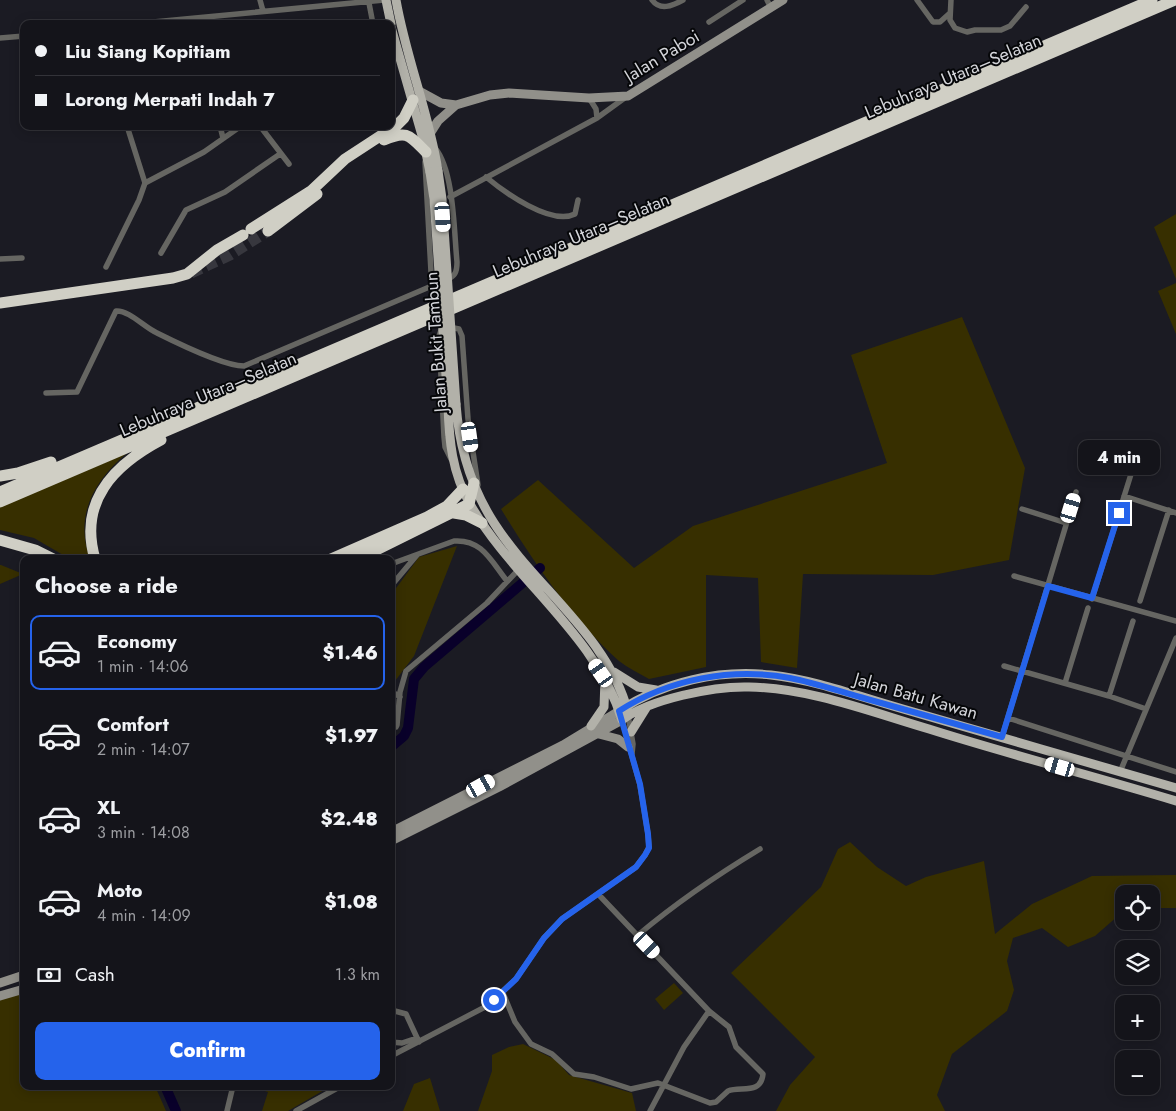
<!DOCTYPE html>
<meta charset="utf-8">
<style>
:root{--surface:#14141a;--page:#212127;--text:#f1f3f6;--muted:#9d9ea2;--line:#333339;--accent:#2563eb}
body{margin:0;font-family:Jost,sans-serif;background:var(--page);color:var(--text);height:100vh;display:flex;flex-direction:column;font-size:19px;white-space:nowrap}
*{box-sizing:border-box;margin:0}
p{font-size:16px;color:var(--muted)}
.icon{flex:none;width:28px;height:28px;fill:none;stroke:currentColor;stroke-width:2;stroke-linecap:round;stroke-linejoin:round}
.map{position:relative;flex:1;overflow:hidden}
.details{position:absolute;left:20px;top:555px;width:375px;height:535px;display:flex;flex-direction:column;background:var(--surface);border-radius:10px;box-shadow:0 2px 12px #0003,0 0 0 1px var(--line)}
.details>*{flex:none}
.top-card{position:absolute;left:20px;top:20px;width:375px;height:110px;border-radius:10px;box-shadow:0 2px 12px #0003,0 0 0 1px var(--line);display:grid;align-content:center;height:110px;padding:0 15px;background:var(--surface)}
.tools{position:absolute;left:1115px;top:885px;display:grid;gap:10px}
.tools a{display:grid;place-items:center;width:45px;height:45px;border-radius:10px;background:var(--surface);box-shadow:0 2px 12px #0003,0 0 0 1px var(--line);font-size:25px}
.end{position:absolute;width:22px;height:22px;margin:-11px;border:6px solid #2563eb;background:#fff;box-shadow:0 0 0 2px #fff}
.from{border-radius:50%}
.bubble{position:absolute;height:35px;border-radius:10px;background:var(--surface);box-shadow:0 2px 12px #0003,0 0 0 1px var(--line);font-size:16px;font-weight:800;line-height:35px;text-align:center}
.car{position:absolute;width:15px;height:30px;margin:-15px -8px;border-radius:6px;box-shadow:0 0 4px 1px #0007;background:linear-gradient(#fff 24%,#345 0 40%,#fff 0 76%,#345 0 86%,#fff 0)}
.top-card b{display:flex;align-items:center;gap:18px;height:48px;font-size:19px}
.top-card b+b{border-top:1px solid var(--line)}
.top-card i{width:12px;height:12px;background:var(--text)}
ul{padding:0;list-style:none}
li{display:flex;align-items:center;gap:15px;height:75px;margin:0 10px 8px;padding:0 5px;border:2px solid transparent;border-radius:10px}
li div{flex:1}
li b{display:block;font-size:19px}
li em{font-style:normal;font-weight:800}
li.active{border-color:var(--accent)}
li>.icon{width:45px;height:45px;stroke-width:1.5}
h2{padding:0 15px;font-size:22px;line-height:60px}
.pay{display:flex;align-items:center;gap:12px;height:55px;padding:0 15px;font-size:19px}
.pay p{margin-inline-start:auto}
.button{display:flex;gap:10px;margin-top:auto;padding:10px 15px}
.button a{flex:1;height:58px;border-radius:10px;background:var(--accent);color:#fff;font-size:20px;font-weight:800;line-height:58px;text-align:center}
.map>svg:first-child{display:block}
</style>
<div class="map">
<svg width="1176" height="1111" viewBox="0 0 1176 1111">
<rect width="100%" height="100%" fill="#1b1b23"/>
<path fill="#372f00" d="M1176,214V279L1154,227Z
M1176,283V334L1158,291Z
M962,317L1025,468L1009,560L933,575L803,574L797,668L761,662L758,578L706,575V667L649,679C639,673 628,668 619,661C572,619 534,563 501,509L538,480L634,568L693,526L887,463L851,355Z
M127,453C94,481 74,515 90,559H70L34,538L0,530V507Z
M457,546L414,656L395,681L394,698L391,681V595L419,557Z
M0,565H1L23,574L0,584Z
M850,842L877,867L906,886L926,877L984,861L995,934L1032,904L1092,876L1176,875V908H1151V894H1124V914L1119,915L1095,936L1068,947L1042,928L1013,938L1007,961L1014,990L1007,1011L952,1054L937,1095L945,1111H776L790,1085L815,1057L731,973L821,887L838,849Z
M674,983L683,993L664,1010L655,999Z
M24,991V1086H155L166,1111H0V999Z
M523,1044L556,1060L569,1075L632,1093L636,1111H478L492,1071V1055L509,1047Z
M430,1078L440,1111H403L414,1084Z
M256,1086H331L288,1111H262L268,1092L255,1088Z"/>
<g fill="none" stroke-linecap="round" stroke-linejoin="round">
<path stroke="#09002a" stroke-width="10" d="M391,747L404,736L408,728L414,679L424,667L540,568
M165,1086L176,1111"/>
<path stroke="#37373e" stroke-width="11" stroke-dasharray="11 5.5" stroke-linecap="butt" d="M191,273L230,255L268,231"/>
<path stroke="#666662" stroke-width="5.5" d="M260,0L263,11
M652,0C660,11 672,6 683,0
M767,0L771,8
M917,0L933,22H940L950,13
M951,0L950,20L955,28L967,32L975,30H1001L1010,26L1026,7
M369,3L373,24
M709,22L743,0
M132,24L384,0
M0,38L24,36
M589,98L596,109L597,118
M220,126L223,138
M260,126L289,164
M435,148C454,170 454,232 457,262C457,273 455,276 445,281
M425,162L431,272L434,285L436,284
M486,177C504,192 551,226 575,214L578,200
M145,183L204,152L241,126
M450,197L597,118L626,97
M161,253L186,210L225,192L280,154
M0,259L22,258
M106,267L139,200L145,183L127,126
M449,327L459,329L462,336L468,419L478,485
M441,330L439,336L444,437L445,447L451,459
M46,393L77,392L116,311C129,310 145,328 157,333C177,343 224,366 244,366L434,285
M1124,496L1176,513
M1022,509L1066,523
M391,564L454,541C482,539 491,561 507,581
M1014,576L1176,621
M391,586L417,555
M1092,599L1132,471L1137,467L1146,465
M1140,601L1169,510
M1004,666L1109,696L1146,709
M1065,683L1088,608
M391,691L400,697
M1109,696L1133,621
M628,715L633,744L632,754
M1008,718L1176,772
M391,725L396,727L397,725L400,692L406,671L487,603L520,568
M1002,737L1076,492
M1120,772L1176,638
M638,935C676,903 717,875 760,849
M503,993L515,1022L531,1044L552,1054L574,1074L594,1077L631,1089L658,1083L710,1103L716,1102L728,1091C741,1086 761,1095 763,1074L736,1047L729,1027L709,1011L599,895
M391,1010L406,1014L419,1042
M391,1042L402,1043L417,1038
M391,1056L485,1007L516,979L544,938L562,919L636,867L645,855L649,847L648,834L640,785L622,720
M227,1111L233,1086
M296,1111L341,1086
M650,1111L684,1047L709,1011"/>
<path stroke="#91908a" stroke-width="9" d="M419,91L441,103L456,105L490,95L509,93L589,98L628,96L783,0
M431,132L438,121L456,105
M595,733L618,739L628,747
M391,832L563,745L619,711
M391,841L499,787L622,720
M0,983L24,975
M0,996L24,989"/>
<path stroke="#b2b1a9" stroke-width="9" d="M386,0L391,24
M396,0C406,58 429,113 438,171
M391,27L423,139L430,172
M456,404C459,446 471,487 494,523C535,587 608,636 628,712
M448,405C449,440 452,473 470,504C513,580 596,634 622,720C650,699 714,686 749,687C810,688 871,712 929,729C1011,755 1094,776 1176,801
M614,672L638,687L656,690
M619,711C663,682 719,669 771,675C816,680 860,697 903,709C994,735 1085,762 1176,788
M591,726L604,707L605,680
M631,732L646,708"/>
<path stroke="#d0cfc5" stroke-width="11" d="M384,140C407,130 409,135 426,152
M251,229L311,191L345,159L397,125L404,118L413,100
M268,231L317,194
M0,303L173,278L187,274L217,250L243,235
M0,476L18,473L51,462
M0,492L1152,0
M0,502L1175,0
M454,513L466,515L482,523
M0,540L35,550L53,559
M95,559C78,501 114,465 161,440
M331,559L427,517L447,506L463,489
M358,559L469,504L474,483"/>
<path stroke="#b2b1a9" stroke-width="9" d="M438,171L442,199L456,404
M430,172L434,199L448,405"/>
</g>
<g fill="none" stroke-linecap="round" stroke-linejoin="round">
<path stroke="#2563eb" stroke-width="6" d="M494,1000L516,979L544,938L562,919L636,867L645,855L649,848L648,834L640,784L619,711C669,679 732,667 790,678C816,683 841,692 867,699C912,712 957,724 1002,737L1048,586L1092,598L1119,513"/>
</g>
<g text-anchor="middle" stroke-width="4" stroke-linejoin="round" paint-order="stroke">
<g font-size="18" fill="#d3d4d9" stroke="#060709">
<text transform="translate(662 56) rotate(-31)" y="6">Jalan Paboi</text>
<text transform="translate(953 76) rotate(-23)" y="6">Lebuhraya Utara–Selatan</text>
<text transform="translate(581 235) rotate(-23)" y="6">Lebuhraya Utara–Selatan</text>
<text transform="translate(436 342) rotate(-94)" y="6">Jalan Bukit Tambun</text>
<text transform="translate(208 394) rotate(-23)" y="6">Lebuhraya Utara–Selatan</text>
<text transform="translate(916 696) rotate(16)" y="6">Jalan Batu Kawan</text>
</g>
</g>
</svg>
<div class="tools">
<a><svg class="icon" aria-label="locate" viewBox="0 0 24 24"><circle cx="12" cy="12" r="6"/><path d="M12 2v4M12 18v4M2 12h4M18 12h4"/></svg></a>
<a><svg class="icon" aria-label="layers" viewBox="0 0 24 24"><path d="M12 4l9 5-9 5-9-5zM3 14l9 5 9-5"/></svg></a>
<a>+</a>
<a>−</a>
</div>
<i class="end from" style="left:494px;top:1000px"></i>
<i class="end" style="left:1119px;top:513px"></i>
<div class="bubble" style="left:1078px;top:440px;width:82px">4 min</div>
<i class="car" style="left:443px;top:217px;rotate:176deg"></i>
<i class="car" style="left:470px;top:437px;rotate:172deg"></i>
<i class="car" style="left:1071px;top:508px;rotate:17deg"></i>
<i class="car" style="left:601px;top:673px;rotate:325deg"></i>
<i class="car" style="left:1060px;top:767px;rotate:286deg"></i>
<i class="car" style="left:481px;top:786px;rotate:61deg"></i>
<i class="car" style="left:647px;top:945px;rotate:136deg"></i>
<div class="top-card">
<b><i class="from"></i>Liu Siang Kopitiam</b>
<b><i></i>Lorong Merpati Indah 7</b>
</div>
<section class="details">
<h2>Choose a ride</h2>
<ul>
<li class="active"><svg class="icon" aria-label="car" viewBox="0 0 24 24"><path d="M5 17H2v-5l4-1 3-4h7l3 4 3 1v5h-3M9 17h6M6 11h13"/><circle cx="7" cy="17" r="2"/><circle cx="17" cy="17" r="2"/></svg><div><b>Economy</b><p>1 min · 14:06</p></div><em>$1.46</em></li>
<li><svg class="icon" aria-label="car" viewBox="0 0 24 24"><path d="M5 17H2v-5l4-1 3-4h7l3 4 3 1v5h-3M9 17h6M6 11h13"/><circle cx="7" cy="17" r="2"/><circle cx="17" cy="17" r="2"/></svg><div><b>Comfort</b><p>2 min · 14:07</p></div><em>$1.97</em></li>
<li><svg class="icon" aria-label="car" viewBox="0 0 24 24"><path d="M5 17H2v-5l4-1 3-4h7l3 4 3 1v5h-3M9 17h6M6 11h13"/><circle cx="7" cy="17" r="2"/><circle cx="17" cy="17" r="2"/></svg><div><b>XL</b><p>3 min · 14:08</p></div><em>$2.48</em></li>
<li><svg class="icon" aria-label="car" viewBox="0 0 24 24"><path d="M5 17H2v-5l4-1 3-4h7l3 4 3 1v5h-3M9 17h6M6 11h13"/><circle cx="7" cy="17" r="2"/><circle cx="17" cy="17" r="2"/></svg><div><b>Moto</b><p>4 min · 14:09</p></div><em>$1.08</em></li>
</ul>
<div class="pay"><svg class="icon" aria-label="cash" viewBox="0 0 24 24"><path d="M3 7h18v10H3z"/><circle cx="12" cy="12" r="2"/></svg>Cash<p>1.3 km</p></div>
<div class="button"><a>Confirm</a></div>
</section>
</div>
